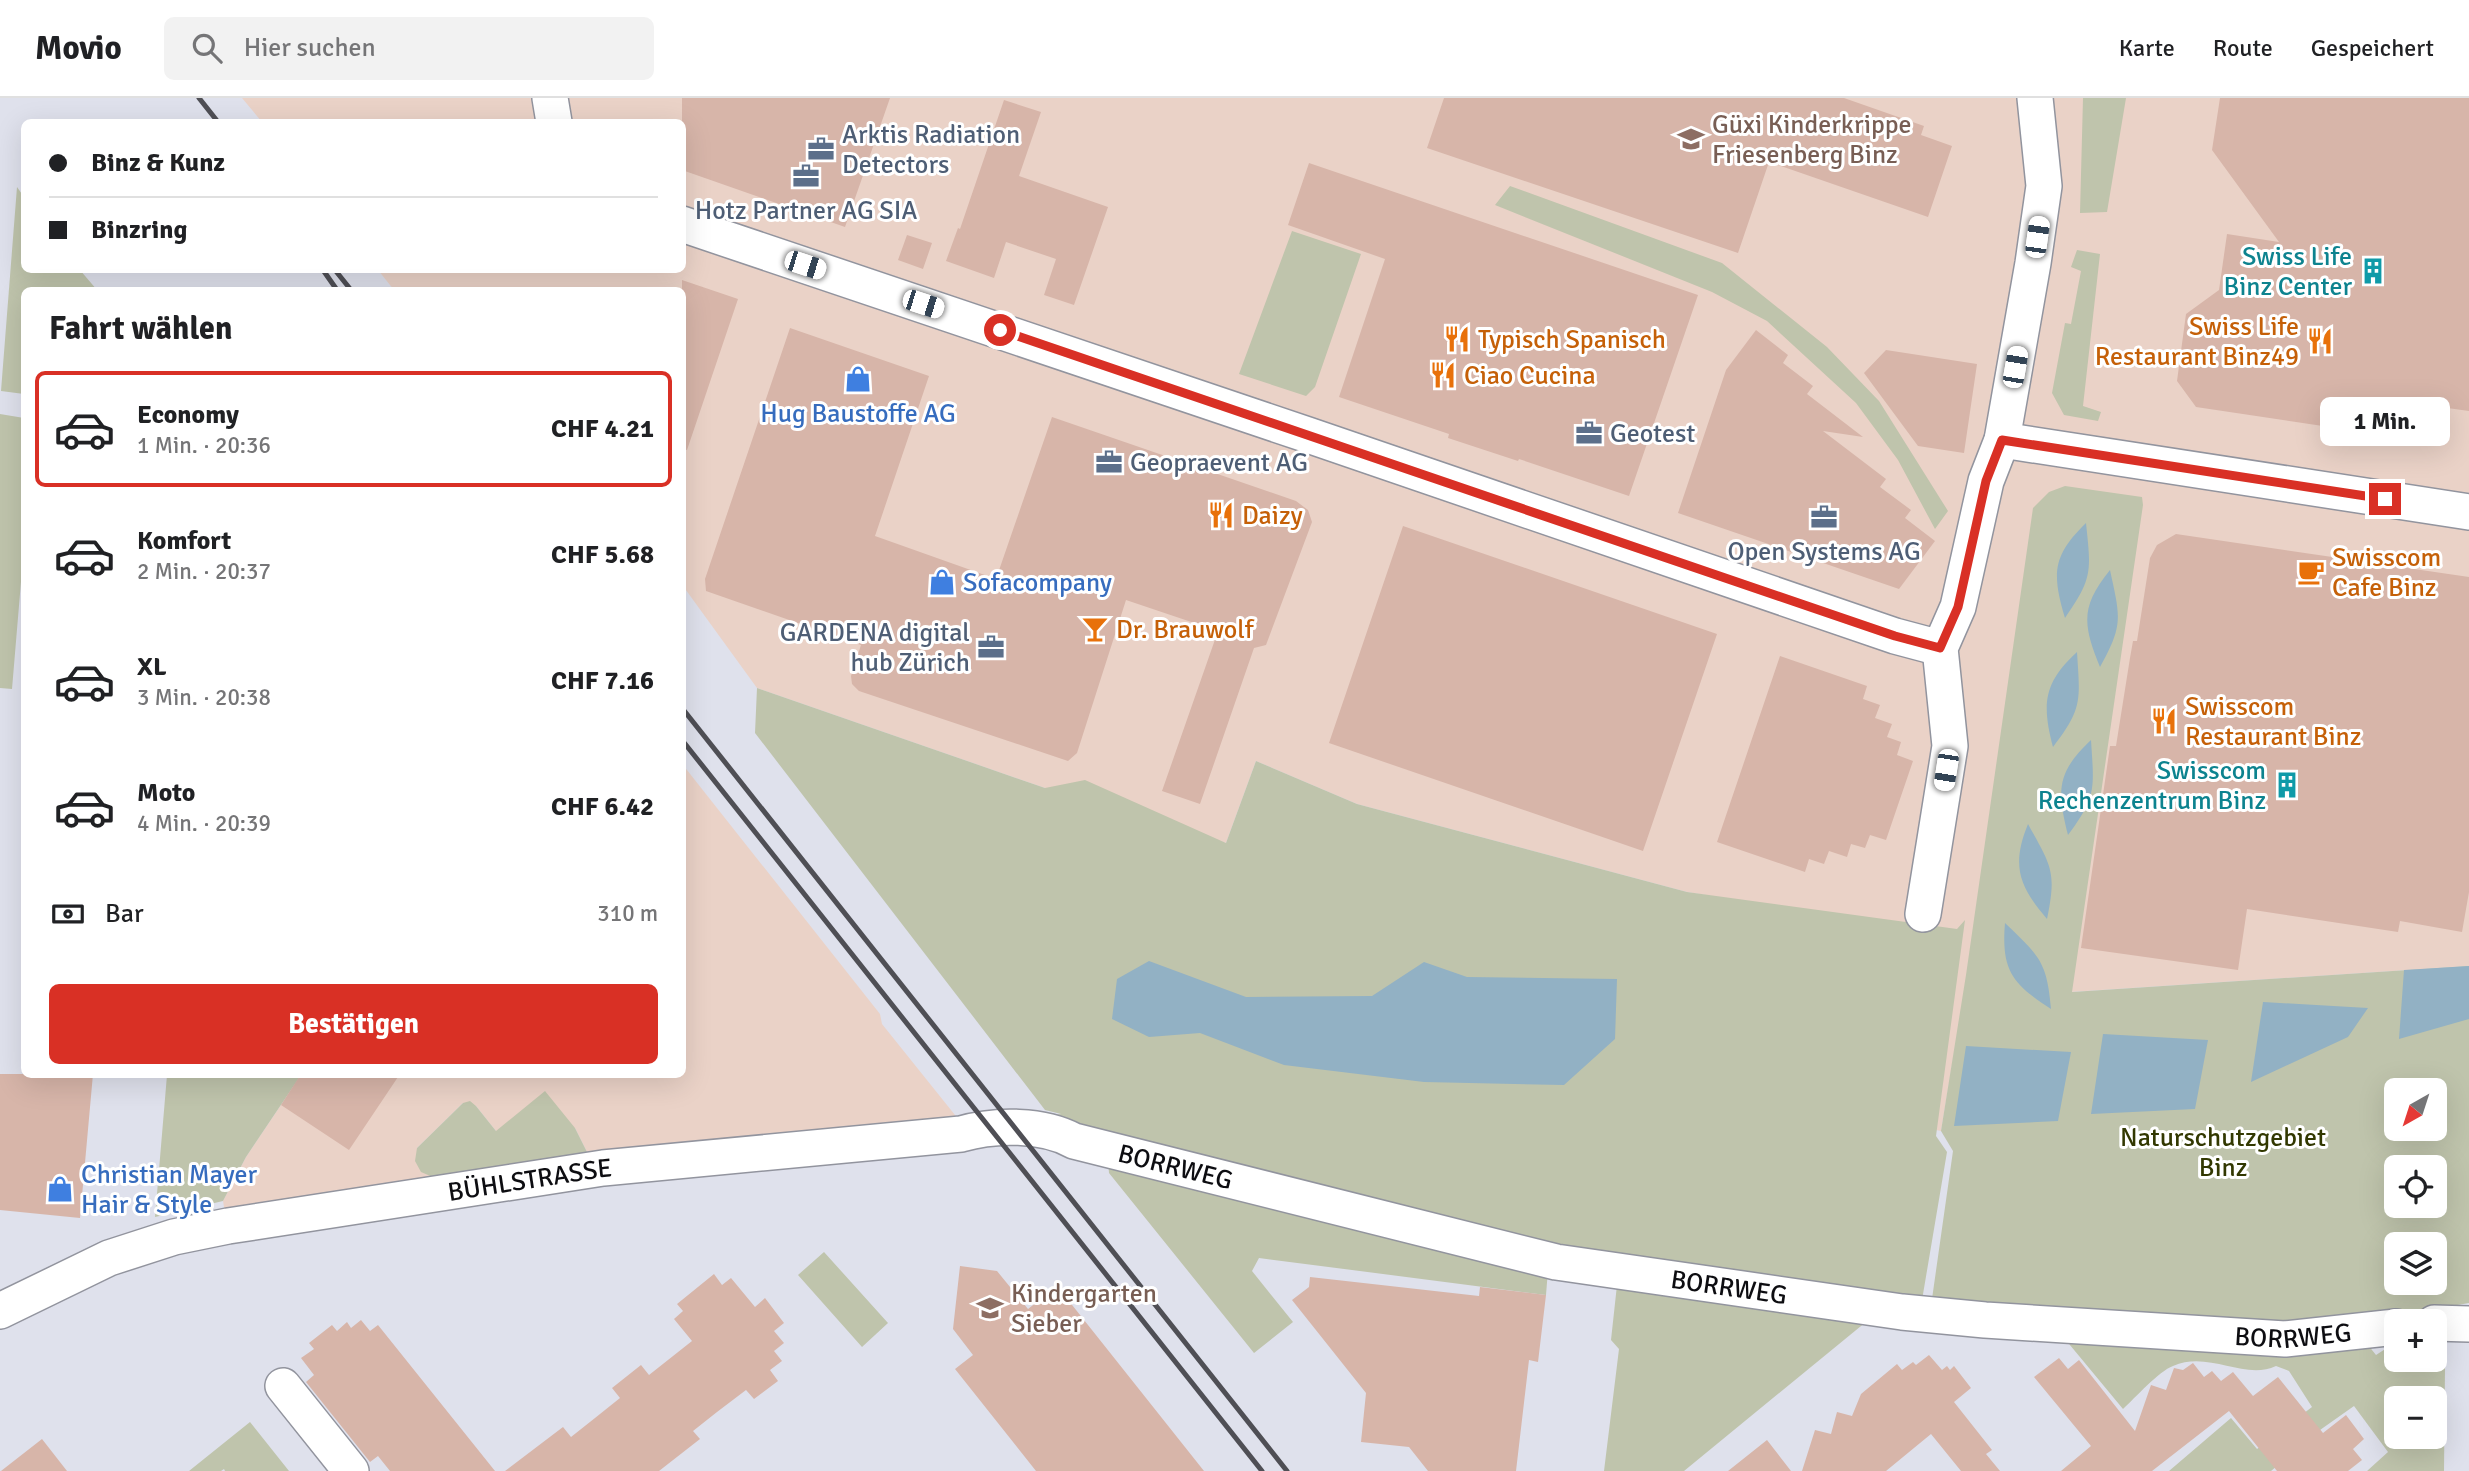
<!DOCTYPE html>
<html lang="de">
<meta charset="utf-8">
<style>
:root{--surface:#fff;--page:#f2f2f2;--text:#202124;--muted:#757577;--line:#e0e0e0;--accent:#d93025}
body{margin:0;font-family:Signika,sans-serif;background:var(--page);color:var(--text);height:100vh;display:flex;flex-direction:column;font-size:26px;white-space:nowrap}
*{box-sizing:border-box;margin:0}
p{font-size:23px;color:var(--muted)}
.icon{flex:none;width:38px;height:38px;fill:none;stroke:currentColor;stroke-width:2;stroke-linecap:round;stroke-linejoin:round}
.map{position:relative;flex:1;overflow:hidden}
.sheet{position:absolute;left:21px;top:189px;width:665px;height:791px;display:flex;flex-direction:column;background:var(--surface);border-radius:10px;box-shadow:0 7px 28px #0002}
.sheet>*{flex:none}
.guide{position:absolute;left:21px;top:21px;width:665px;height:154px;border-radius:10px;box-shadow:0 7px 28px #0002;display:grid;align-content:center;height:154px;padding:0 28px;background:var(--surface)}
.needle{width:46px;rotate:219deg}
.controls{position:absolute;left:2384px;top:980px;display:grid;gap:14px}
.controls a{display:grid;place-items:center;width:63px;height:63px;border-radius:10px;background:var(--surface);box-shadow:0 7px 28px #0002;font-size:35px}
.end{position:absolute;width:32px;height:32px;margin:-16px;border:9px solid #d93025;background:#fff;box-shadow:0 0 0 4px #fff}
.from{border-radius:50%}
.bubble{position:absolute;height:49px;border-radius:10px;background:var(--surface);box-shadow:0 7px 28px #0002;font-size:23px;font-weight:700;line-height:49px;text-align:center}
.car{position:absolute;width:21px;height:42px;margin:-21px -10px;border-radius:9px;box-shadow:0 0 5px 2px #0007;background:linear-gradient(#fff 24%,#345 0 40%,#fff 0 76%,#345 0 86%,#fff 0)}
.guide b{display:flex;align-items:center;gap:24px;height:66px;font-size:26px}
.guide b+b{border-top:2px solid var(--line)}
.guide i{width:18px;height:18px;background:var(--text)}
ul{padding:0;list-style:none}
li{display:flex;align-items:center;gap:21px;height:116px;margin:0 14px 10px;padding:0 14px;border:4px solid transparent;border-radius:10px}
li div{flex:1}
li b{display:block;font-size:26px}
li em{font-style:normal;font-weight:700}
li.selected{border-color:var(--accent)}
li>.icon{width:63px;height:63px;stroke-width:1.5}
h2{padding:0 28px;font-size:32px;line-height:84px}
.pay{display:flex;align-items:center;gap:18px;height:77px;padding:0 28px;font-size:26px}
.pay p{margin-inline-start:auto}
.cta{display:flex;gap:14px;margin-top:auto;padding:14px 28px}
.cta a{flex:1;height:80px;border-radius:10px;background:var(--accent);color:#fff;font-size:28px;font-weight:700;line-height:80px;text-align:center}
header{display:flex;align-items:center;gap:42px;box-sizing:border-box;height:98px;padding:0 35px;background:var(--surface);border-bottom:2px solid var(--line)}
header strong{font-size:33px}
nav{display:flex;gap:38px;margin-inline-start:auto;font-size:24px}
.search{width:490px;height:63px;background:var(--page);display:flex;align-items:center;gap:18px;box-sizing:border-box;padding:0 24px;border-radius:10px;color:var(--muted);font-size:26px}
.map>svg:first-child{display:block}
</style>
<header>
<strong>Movio</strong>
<div class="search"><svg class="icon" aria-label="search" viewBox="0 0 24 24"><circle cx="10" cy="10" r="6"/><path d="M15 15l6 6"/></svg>Hier suchen</div>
<nav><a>Karte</a><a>Route</a><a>Gespeichert</a></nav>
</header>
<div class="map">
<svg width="2469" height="1373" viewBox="0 0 2469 1373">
<rect width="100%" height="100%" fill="#dfe1ec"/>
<path fill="#ead2c7" d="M242,0H2469V868L1963,901L1941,1033L1900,1025L1930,833L1687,794L1357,706L1256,663L1226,745L1045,690L757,590L683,488L682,192H394L378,172H682V24H262Z
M683,667L880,916L882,926L959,1022L588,1056L575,1030L496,1033L476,1008L463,1005L417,1050L435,1080L225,1115L223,1103L246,1059L301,977L682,976Z"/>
<path fill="#bfc4ac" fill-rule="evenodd" d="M2083,0H2126L2107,114L2080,115Z
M1510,88L1722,165L1827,249L1879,303L1948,413L1935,431L1898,362L1856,305L1767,223L1712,194L1495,107Z
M17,89L24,99V172H80L97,192H24V296L1,293Z
M1292,133L1361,156L1315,289L1306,298L1239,276Z
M2077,152L2100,156L2083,308L2101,314L2098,323L2064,317L2052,295L2065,225L2071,226L2081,173L2071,169Z
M0,316L24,320V448L12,591L0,590Z
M2065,388L2142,399L2143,407L2072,894L2469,868V1205L2423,1213L2280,1228L1931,1208L1953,1053L1941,1033L1966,877L2033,410L2049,394ZM2396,992H2434V1031H2396ZM2396,1069H2434V1108H2396ZM2396,1146H2434V1185H2396Z
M757,590L1045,690L1085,682L1226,745L1256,663L1357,706L1687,794L1957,831L1965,822L1936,1038L1947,1054L1920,1214L1641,1168L1036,1019L1061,1016L1045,1012L755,635Z
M167,977H301L246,1059L223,1103L155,1119Z
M545,993L575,1030L588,1056L435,1080L421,1074L415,1063L417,1050L463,1005L470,1003L476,1008L496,1033Z
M1108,1062L1548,1172L1546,1197L1259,1160L1252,1173L1293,1224L1254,1255L1109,1075Z
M824,1154L888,1225L862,1249L798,1177Z
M1617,1187L1872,1219L1684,1373H1604L1619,1251L1611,1242Z
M2060,1235L2364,1242L2376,1257L2396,1244V1262H2434V1248L2445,1270L2444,1373H2367L2388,1354L2354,1308L2320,1332L2271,1373H2169L2231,1320L2257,1351L2312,1309L2289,1273L2276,1268C2244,1283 2209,1252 2173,1268C2159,1273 2135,1300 2123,1311ZM2396,1300H2434V1339H2396Z
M250,1324L289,1373H225L224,1371L221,1373H189Z"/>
<path fill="#92b1c4" d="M2086,425C2091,473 2093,480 2065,520C2052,476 2052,458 2086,425Z
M2110,472C2120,519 2124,526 2100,569C2083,527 2080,509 2110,472Z
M2077,554C2080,602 2083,610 2053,649C2042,607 2043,585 2077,554Z
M2091,642C2094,690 2097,698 2068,737C2057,693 2056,675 2091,642Z
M2028,726C2051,768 2057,773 2047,821C2019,788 2011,768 2028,726Z
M2005,825C2039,858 2047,863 2051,911C2013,886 2001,873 2005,825Z
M1149,863L1246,899L1372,898L1424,864L1467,879L1617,881L1615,941L1564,987L1424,984L1284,967L1200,935L1149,939L1112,921L1117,881Z
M2469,868V921L2399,941L2404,872Z
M2263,904L2368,910L2348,939L2251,984Z
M2103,936L2208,942L2195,1011L2091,1016Z
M1966,948L2071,954L2058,1023L1954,1028Z"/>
<path fill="#d7b5a9" d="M682,0H890L845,129L682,72Z
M1444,0H1844L1924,28L1921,37L1952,48L1928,119L1769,64L1738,155L1427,50Z
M2220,0H2469V313L2397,303L2356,333L2196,309L2177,283L2186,216L2219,192L2227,136L2279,144L2212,52Z
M1004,2L1041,14L1019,78L1108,109L1074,207L1044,197L1056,161L1006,144L994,180L946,163L958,130L960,131Z
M1309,65L1698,197L1629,398L1519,361L1518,363L1448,340L1449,336L1339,299L1385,161L1288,127Z
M907,137L932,145L923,171L898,162Z
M682,182L738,201L687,352L682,351Z
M790,230L929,278L875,438L996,481L1052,319L1296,403L1308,412L1312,424L1266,547L1254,550L1200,706L1162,693L1218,533L1126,502L1077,655L1068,663L859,593L852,586L851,578L861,547L706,493L705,481Z
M1756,232L1788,257L1783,265L1813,288L1807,296L1863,339L1823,333L1886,381L1880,389L1911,412L1905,420L1935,443L1899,491L1678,415L1726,272Z
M1886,252L1977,266L1964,355L1918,348L1864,275Z
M1403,428L1717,536L1643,753L1329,645Z
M2176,436L2469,479V794L2462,834L2400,823L2398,834L2247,811L2238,872L2081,850L2110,648H2116L2130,560L2133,543H2137L2150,460L2157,447Z
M1780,558L1867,588L1863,601L1880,607L1875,620L1892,626L1887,639L1901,644L1897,657L1913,663L1886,742L1870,737L1865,750L1851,746L1847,759L1829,753L1824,766L1809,761L1805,774L1717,744Z
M0,976H93L80,1120L0,1112Z
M301,976H400L349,1052L281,1007Z
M960,1168L997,1173L1028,1211L1057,1188L1204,1373H1036L955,1271L973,1257L953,1231Z
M714,1176L722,1187L731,1180L755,1209L765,1200L784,1225L774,1233L784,1245L774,1253L782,1263L770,1272L778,1283L754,1301L746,1292L717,1314L693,1333L700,1341L659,1373H505L563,1329L571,1339L595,1320L620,1300L612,1290L641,1267L649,1277L692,1243L674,1221L683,1213L677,1206Z
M1310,1179L1479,1198L1480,1189L1546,1197L1538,1264L1529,1262L1516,1373H1428L1409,1349L1361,1344L1366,1295L1292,1202L1309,1189Z
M361,1222L370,1233L378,1227L495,1373H390L378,1358L370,1364L306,1284L314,1277L301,1260L314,1251L309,1245L332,1227L337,1233L347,1224L351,1230Z
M1929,1257L1942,1272L1947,1268L1950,1272L1954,1268L1971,1290L1954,1304L1992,1352L1986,1356L2000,1373H1961L1931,1336L1886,1373H1802L1815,1332L1831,1336L1837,1314L1852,1318L1861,1296L1897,1266L1902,1272L1913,1264L1916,1267Z
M2059,1260L2068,1271L2079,1262L2135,1333L2151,1287L2166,1292L2174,1270L2183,1272L2193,1265L2204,1279L2212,1273L2221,1283L2233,1274L2253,1298L2278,1279L2323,1335L2346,1317L2364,1341L2353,1351L2362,1362L2348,1373H2277L2229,1313L2152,1373H2061L2091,1348L2034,1279Z
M42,1341L67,1373H1Z
M1767,1342L1791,1373H1728Z"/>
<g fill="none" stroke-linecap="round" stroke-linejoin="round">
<g stroke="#92949e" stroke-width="38">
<g id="street">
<path d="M550,0L554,24"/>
<path d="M682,126L1308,337L1895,538L1940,550"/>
<path d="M2002,342L2469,414"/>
<path d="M1923,816L1950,648L1940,550L1958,509L1986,383L2002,342L2033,165L2044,88L2035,0"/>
<path id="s1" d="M0,1213L109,1160L174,1139L228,1128L603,1070L961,1036C995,1026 1043,1026 1074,1043L1556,1164L1902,1214L1985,1222L2285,1241L2396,1229"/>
<path d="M2434,1225L2469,1226"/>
<path d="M283,1288L351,1373"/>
</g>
</g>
<use href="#street" stroke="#fff" stroke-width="35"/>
<path stroke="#4f4f55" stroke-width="5" d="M199,0L218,24
M323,172L337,192
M335,172L351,192
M682,610L1287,1373
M682,642L1262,1373"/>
</g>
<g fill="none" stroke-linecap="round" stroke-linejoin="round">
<path stroke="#d93025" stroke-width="9" d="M1000,232L1895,538L1940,550L1958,509L1986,383L2002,342L2385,401"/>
</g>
<defs>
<g id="school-bare" transform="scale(2.1)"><path d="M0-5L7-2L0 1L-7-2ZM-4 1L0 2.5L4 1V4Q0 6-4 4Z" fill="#8d6e63" stroke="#fff" stroke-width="2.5" paint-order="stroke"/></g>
<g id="office-bare" transform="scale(2.1)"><path d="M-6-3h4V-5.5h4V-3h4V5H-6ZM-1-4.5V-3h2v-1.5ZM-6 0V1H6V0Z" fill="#5c6f8a" stroke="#fff" stroke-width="2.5" paint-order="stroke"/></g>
<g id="building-bare" transform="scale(2.1)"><path d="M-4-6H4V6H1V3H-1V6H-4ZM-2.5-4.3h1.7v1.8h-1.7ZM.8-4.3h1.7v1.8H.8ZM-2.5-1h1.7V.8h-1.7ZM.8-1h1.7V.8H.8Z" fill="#0f9aa8" stroke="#fff" stroke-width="2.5" paint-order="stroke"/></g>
<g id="restaurant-bare" transform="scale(2.1)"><path d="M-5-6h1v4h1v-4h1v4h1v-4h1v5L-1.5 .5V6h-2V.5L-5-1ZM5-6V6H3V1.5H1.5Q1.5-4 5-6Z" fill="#e8710a" stroke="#fff" stroke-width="2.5" paint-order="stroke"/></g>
<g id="shop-bare" transform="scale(2.1)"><path d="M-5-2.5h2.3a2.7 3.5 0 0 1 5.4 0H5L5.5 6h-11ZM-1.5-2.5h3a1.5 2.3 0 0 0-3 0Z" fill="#3f7fe0" stroke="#fff" stroke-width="2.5" paint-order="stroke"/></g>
<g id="cafe-bare" transform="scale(2.1)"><path d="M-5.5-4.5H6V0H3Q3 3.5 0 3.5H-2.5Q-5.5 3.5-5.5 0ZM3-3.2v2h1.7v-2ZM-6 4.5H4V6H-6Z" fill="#e8710a" stroke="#fff" stroke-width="2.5" paint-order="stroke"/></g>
<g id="bar-bare" transform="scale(2.1)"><path d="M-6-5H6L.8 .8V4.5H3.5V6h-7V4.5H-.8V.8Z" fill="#e8710a" stroke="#fff" stroke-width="2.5" paint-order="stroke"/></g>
</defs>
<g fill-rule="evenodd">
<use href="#school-bare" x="1691" y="41"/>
<use href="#office-bare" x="821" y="51"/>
<use href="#office-bare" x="806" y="78"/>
<use href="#building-bare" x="2373" y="173"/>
<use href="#restaurant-bare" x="1457" y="241"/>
<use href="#restaurant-bare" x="2320" y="243"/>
<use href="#restaurant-bare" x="1443" y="277"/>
<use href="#shop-bare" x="858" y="281"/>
<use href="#office-bare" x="1589" y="335"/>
<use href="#office-bare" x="1109" y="364"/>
<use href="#restaurant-bare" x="1221" y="417"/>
<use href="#office-bare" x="1824" y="419"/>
<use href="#cafe-bare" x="2311" y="474"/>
<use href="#shop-bare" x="942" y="484"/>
<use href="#bar-bare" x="1095" y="531"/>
<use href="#office-bare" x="991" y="549"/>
<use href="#restaurant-bare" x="2164" y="623"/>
<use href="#building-bare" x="2287" y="687"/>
<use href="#shop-bare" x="60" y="1091"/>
<use href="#school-bare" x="990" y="1210"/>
</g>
<g text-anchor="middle" stroke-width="6" stroke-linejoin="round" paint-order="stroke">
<g font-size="26" fill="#785e54" stroke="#fff" text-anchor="start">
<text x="1712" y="35">Güxi Kinderkrippe<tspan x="1712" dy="30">Friesenberg Binz</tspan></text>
<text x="1011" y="1204">Kindergarten<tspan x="1011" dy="30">Sieber</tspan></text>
</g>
<g font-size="26" fill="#4e5e75" stroke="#fff" text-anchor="start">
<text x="842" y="45">Arktis Radiation<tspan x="842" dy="30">Detectors</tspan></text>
<text x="806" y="121" text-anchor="middle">Hotz Partner AG SIA</text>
<text x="1610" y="344">Geotest</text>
<text x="1130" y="373">Geopraevent AG</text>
<text x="1824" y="462" text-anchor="middle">Open Systems AG</text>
<text x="970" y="543" text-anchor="end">GARDENA digital<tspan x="970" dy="30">hub Zürich</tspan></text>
</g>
<g font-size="26" fill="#0d838f" stroke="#fff" text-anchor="end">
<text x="2352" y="167">Swiss Life<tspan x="2352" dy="30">Binz Center</tspan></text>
<text x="2266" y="681">Swisscom<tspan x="2266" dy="30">Rechenzentrum Binz</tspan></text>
</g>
<g font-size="26" fill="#c56008" stroke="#fff" text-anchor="start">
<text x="2299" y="237" text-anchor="end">Swiss Life<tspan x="2299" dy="30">Restaurant Binz49</tspan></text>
<text x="1478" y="250">Typisch Spanisch</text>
<text x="1464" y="286">Ciao Cucina</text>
<text x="1242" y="426">Daizy</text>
<text x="2332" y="468">Swisscom<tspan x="2332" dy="30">Cafe Binz</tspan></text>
<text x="1116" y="540">Dr. Brauwolf</text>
<text x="2185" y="617">Swisscom<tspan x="2185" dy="30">Restaurant Binz</tspan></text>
</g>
<g font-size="26" fill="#366cbe" stroke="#fff" text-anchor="start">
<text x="858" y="324" text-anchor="middle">Hug Baustoffe AG</text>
<text x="963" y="493">Sofacompany</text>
<text x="81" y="1085">Christian Mayer<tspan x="81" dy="30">Hair &amp; Style</tspan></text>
</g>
<g font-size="26" fill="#323801" stroke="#fff">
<text x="2223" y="1048">Naturschutzgebiet<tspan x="2223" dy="30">Binz</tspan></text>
</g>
<g font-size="26" fill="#0d0d11" stroke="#fff">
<text dy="9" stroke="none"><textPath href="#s1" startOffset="1204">BORRWEG</textPath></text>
<text dy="9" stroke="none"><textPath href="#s1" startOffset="550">BÜHLSTRASSE</textPath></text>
<text dy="9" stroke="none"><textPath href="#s1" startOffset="1771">BORRWEG</textPath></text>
<text dy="9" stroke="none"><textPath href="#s1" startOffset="2338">BORRWEG</textPath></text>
</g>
</g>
</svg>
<div class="controls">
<a><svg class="needle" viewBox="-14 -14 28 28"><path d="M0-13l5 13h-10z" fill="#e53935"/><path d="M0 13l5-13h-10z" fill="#757577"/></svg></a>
<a><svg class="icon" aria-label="locate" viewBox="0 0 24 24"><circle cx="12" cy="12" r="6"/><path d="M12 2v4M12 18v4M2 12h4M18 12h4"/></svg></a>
<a><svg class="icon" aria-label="layers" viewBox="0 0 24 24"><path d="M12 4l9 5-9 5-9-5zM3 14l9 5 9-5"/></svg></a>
<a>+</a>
<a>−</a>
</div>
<i class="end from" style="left:1000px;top:232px"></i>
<i class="end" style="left:2385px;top:401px"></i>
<div class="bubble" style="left:2320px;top:299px;width:130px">1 Min.</div>
<i class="car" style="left:2037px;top:139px;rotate:8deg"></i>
<i class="car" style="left:805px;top:167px;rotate:108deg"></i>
<i class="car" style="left:923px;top:206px;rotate:108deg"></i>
<i class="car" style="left:2015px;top:269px;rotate:10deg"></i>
<i class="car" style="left:1946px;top:672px;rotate:189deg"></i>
<div class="guide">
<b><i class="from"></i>Binz &amp; Kunz</b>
<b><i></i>Binzring</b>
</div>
<section class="sheet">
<h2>Fahrt wählen</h2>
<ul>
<li class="selected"><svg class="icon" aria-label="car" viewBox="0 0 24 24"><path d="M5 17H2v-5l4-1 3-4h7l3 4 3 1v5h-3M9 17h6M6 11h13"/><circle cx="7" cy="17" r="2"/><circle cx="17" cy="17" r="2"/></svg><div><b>Economy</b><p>1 Min. · 20:36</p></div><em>CHF 4.21</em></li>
<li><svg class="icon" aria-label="car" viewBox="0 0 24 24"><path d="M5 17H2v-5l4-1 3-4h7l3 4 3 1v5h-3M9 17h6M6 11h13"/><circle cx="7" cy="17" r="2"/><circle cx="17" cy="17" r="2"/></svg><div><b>Komfort</b><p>2 Min. · 20:37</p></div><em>CHF 5.68</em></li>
<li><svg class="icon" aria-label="car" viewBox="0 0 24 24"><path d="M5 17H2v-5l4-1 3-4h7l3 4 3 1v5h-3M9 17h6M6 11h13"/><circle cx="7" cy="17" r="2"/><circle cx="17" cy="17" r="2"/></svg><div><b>XL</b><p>3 Min. · 20:38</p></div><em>CHF 7.16</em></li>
<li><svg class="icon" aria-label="car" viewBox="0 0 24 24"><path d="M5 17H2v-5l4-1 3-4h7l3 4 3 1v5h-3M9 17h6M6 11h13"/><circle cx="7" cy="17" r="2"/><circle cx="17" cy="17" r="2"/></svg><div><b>Moto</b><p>4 Min. · 20:39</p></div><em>CHF 6.42</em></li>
</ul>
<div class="pay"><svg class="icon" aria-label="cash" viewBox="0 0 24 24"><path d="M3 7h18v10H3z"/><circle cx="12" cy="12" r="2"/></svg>Bar<p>310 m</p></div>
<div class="cta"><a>Bestätigen</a></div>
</section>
</div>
